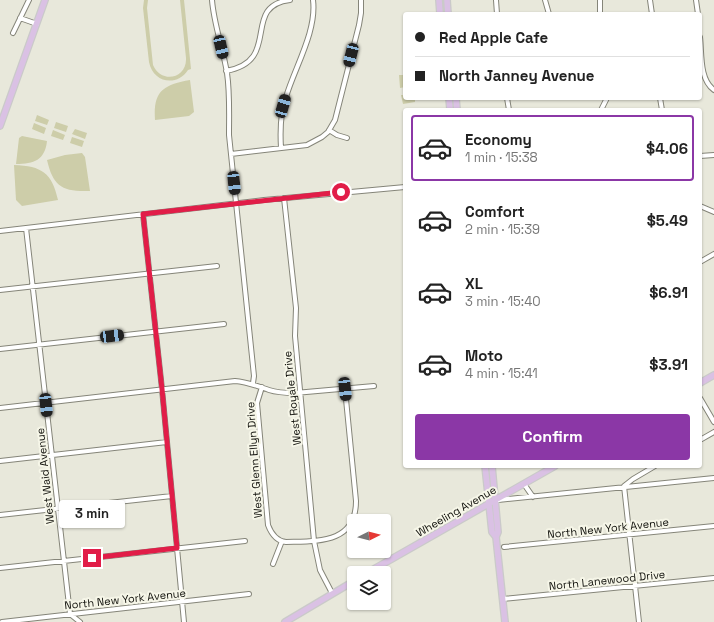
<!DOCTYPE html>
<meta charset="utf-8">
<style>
:root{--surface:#fff;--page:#f2f2f2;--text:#222;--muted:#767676;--line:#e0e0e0;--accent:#8b37a6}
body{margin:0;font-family:"Space Grotesk",sans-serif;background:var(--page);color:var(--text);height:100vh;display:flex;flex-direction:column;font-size:15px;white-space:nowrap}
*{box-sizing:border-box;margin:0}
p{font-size:13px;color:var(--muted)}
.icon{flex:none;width:22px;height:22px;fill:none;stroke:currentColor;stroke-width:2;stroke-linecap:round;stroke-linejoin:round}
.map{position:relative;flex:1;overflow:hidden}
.panel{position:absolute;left:403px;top:108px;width:299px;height:360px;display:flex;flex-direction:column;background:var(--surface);border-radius:4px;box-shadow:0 1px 3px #0004}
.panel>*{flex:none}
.banner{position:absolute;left:403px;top:12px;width:299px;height:88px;border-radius:4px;box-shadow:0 1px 3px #0004;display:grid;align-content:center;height:88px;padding:0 12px;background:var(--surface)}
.needle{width:26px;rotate:84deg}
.fabs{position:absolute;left:347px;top:514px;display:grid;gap:8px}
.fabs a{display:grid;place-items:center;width:44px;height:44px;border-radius:4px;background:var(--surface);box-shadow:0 1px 3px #0004;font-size:20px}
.end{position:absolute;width:18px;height:18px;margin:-9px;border:5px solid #e11d48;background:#fff;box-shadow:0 0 0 2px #fff}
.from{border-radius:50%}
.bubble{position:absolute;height:28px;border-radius:4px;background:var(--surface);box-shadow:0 1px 3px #0004;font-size:13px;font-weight:800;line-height:28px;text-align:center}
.car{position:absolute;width:12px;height:24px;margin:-12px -6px;border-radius:5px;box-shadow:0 0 3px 1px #0007;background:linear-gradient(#222 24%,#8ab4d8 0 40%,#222 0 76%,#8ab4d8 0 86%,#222 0)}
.banner b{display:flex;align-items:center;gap:14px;height:38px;font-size:15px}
.banner b+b{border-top:1px solid var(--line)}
.banner i{width:10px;height:10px;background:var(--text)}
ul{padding:7px 0 0;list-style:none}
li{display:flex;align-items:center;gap:12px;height:66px;margin:0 8px 6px;padding:0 4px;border:2px solid transparent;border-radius:4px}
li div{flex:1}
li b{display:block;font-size:15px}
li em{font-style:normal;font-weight:800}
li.on{border-color:var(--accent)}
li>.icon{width:36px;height:36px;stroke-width:1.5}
.primary-button{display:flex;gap:8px;margin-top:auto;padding:8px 12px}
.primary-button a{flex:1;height:46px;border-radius:4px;background:var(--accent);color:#fff;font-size:16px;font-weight:800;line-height:46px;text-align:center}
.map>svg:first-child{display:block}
</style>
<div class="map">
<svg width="714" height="622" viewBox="0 0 714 622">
<rect width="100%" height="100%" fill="#e8e8db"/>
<path fill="#cdcda9" d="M144,0H148L147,8L153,65C161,84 187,79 186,58L180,0H184L191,69L188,70C177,87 153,83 149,62L143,8Z
M399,75H405V87L400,88Z
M190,80L194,112L189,116L155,120C153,91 163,85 190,80Z
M401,95H405V98H415V102L403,104Z
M37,115L49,120L47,125L35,121Z
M56,122L68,126L66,132L54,128Z
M34,123L46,128L44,134L32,129Z
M75,129L87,133L85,139L72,134Z
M53,130L65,135L63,140L51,136Z
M22,136L47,141C45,160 34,164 16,164L19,138Z
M72,137L84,141L82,147L70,143Z
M82,153L85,157L90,191C62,192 53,186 47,160L65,155Z
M14,165C42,166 52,173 58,200L22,206L16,200Z"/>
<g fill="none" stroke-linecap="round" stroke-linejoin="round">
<g stroke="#858579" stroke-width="6">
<path id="minor" d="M212,0C214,25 223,48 227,73C230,93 229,114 229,135L254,376L253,383
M496,0L497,14
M545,0L549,14
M650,0L652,14
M696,0L698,14
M600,14V0
M20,18L37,24
M13,33L29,0
M700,37C702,53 699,79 714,90
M226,71C283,61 240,6 290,0
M507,98L509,110
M660,98L662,110
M601,110L607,98
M329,130L337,135L347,138
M281,148C280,131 280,113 286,97C295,67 317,31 313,0
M231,154L307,145L322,137L328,132L335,120L359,25L361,13V0
M700,156L714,155
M284,198L296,308L295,336L314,541L320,570L332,593
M700,206L714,212
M143,214L162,389L184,622
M26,228L70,614L80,622
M0,231L264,200L405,187
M700,262L714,254
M0,290L217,266
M0,349L224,324
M262,387L257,403L268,525C271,533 276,541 286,542C317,541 356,544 356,501L345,389
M700,398L714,422
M0,408L235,381C248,382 257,386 269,390C278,393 286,393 295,393L374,386
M700,440L714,432
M0,461L167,442
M524,484L533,497
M498,500L714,478
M0,515L172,496
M504,547L714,526
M273,564L282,541
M0,568L245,541
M503,599L714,578
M2,622L249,594
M639,622L624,486L633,479L655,466"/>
</g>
<g stroke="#cacac9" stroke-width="8">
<path id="major" d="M439,0L440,14
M447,0L448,14
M449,98L450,110
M456,98L457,110
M0,126L45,0
M700,383L714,375
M485,466L492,532L496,537
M492,466L498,532L496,537L505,622
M367,573L555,466
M285,622L354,581"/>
</g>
<use href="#minor" stroke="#fff" stroke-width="4"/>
<use href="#major" stroke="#dac1e4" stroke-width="5.5"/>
</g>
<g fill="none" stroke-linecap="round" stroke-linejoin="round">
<path stroke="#e11d48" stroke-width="5" d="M92,558L177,548L162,389L143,214L341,192"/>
</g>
<g text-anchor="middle" stroke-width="4" stroke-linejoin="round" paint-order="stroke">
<g font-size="11" fill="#10100b" stroke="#f6f6e8">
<text transform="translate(292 398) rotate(-96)" y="4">West Royale Drive</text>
<text transform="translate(254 460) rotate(-94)" y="4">West Glenn Ellyn Drive</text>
<text transform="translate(45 476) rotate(-96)" y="4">West Waid Avenue</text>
<text transform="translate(456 511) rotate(-30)" y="4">Wheeling Avenue</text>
<text transform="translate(608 528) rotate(-6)" y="4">North New York Avenue</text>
<text transform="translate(607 580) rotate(-6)" y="4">North Lanewood Drive</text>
<text transform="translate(125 599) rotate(-6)" y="4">North New York Avenue</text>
</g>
</g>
</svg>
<div class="fabs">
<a><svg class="needle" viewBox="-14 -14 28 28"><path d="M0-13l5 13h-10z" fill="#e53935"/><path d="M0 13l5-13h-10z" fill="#767676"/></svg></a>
<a><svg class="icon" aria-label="layers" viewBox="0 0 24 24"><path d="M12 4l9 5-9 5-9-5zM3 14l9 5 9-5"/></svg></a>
</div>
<i class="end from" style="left:341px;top:192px"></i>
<i class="end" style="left:92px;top:558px"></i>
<div class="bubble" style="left:59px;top:500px;width:66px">3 min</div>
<i class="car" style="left:221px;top:47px;rotate:167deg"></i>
<i class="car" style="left:351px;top:55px;rotate:194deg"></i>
<i class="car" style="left:283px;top:106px;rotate:16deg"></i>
<i class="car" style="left:234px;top:183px;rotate:174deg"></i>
<i class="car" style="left:112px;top:336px;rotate:83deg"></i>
<i class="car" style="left:345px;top:389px;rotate:174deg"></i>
<i class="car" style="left:46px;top:405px;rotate:174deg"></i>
<div class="banner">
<b><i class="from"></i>Red Apple Cafe</b>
<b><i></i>North Janney Avenue</b>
</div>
<section class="panel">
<ul>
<li class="on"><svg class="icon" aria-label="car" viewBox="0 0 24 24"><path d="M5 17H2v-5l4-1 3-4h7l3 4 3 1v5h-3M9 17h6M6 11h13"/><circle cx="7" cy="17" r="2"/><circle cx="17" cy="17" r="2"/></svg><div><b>Economy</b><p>1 min · 15:38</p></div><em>$4.06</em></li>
<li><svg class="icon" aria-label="car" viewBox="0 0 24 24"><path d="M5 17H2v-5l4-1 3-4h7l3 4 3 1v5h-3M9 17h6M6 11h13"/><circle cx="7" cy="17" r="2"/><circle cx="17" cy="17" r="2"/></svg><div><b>Comfort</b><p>2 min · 15:39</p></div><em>$5.49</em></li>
<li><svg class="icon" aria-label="car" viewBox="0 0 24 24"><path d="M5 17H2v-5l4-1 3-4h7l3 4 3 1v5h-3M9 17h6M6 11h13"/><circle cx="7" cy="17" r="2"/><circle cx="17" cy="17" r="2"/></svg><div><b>XL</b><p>3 min · 15:40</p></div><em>$6.91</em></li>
<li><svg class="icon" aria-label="car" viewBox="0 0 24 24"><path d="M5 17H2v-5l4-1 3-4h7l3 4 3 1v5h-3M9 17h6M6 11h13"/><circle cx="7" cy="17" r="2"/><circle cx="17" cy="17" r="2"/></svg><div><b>Moto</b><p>4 min · 15:41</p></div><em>$3.91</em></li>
</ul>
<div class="primary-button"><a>Confirm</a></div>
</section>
</div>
